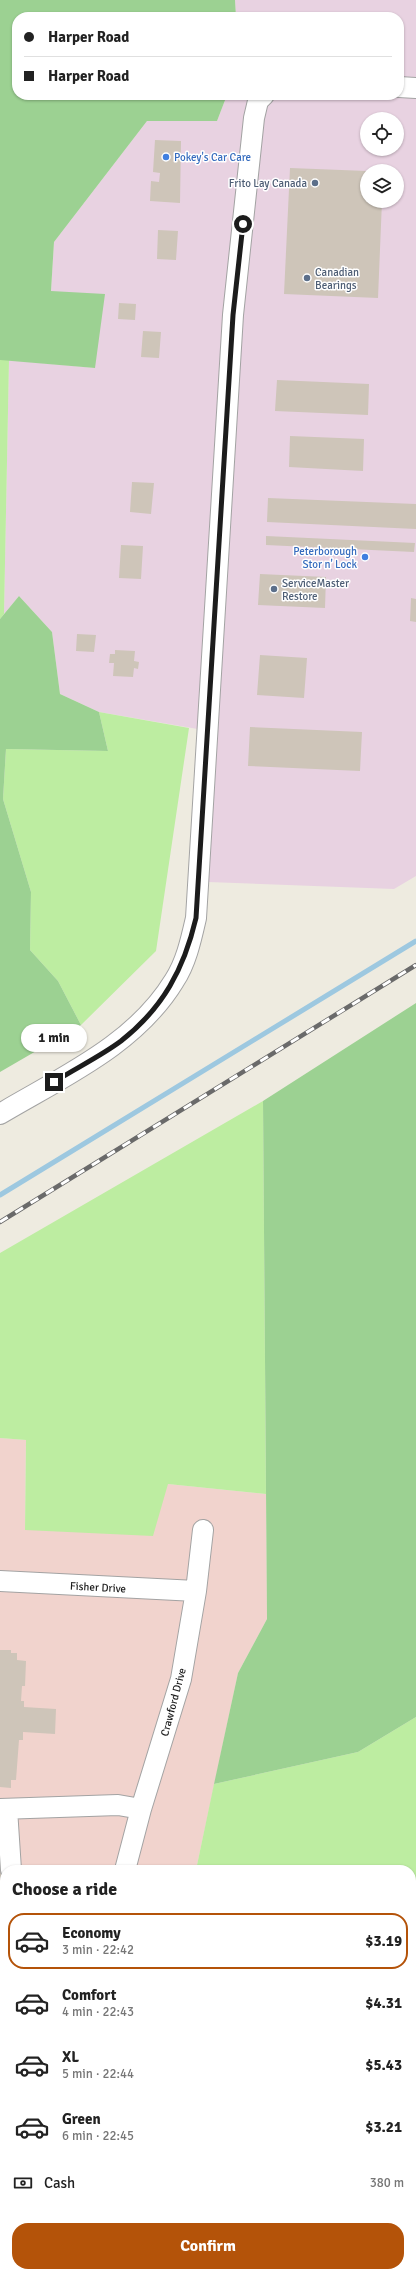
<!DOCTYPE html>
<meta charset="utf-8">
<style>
:root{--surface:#fff;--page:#f2f2f2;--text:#222;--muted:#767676;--line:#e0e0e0;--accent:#b45309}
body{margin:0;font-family:Signika,sans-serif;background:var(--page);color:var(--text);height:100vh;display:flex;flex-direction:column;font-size:15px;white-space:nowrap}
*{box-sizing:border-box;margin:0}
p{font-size:13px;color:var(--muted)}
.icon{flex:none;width:22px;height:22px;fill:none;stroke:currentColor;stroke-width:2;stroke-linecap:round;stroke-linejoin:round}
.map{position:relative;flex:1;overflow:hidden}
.panel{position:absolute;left:0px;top:1865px;width:416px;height:412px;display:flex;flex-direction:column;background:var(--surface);border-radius:16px 16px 0 0;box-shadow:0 1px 3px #0004}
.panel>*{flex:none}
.hud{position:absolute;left:12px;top:12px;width:392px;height:88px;border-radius:16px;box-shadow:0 1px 3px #0004;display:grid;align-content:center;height:88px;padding:0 12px;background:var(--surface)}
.tools{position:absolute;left:360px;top:112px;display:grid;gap:8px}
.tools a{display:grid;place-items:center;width:44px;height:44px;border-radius:50%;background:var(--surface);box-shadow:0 1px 3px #0004;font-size:20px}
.end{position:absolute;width:18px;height:18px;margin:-9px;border:5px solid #1c1c1c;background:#fff;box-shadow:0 0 0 2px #fff}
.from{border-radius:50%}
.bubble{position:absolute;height:28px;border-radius:14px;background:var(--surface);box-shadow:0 1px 3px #0004;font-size:13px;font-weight:700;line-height:28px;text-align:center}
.hud b{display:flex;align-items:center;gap:14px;height:38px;font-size:15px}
.hud b+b{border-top:1px solid var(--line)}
.hud i{width:10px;height:10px;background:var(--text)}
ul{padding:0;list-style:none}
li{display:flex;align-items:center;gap:12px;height:56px;margin:0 8px 6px;padding:0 4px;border:2px solid transparent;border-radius:16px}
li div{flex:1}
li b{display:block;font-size:15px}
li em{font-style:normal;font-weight:700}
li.current{border-color:var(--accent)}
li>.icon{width:36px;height:36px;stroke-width:1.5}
h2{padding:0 12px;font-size:18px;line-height:48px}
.pay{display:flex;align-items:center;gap:10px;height:44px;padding:0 12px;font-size:15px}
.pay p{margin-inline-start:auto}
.action{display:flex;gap:8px;margin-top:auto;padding:8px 12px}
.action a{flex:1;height:46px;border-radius:16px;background:var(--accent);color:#fff;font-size:16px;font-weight:700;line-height:46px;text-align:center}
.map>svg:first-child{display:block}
</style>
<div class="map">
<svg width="416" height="2277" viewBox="0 0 416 2277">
<rect width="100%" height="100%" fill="#eeebe0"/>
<path fill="#f1d3cd" d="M0,1438L26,1440L25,1530L168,1484L266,1494L267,1619L238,1673L196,1870H5V2128L0,2129Z"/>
<path fill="#e8d2e1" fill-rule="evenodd" d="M235,0H416V876L394,889L208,882L215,732L99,712L60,694L52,632L19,596L4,614L9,360L95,368L51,291L54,242L147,121H217L227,95H399V17H236ZM367,119H397V149H367ZM367,171H397V201H367Z"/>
<path fill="#bdeda1" d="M0,360H9L4,614L0,619Z
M99,712L189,728L156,951L81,1025L58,981L30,950L31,892L3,799L6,749L108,751Z
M263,1101L266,1494L168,1484L153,1536L25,1530L26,1440L0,1438V1253Z
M416,1717V2033L411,2036V1870H196L214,1784L358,1752Z
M24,2272H55L45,2277H11Z"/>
<path fill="#9cd192" d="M0,0H235L236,17H17V95H227L217,121H147L54,242L51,291L105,294L95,368L0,360Z
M19,596L52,632L60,694L99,712L108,751L6,749L3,799L31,892L30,950L58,981L81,1025L0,1072V619Z
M416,1003V1717L358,1752L214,1784L238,1673L267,1619L263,1101Z
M416,2170V2277H356L354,2272H411V2173Z
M5,2226V2272H24L11,2277H0V2227Z"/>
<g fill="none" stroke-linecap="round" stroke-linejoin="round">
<path stroke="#9dc8e0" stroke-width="5" d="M399,68H401
M0,1195L416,941"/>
</g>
<path fill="#cec5b9" d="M155,140L181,141L180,203L150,201L151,181L159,182L160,173L153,172Z
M290,168L367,171V201H382L378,298L284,294Z
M158,230L178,231L176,260L157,259Z
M119,303L136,304L135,320L118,319Z
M143,331L161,332L159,358L141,357Z
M277,380L369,384L368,415L275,411Z
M290,436L364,439L363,471L289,467Z
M132,482L154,483L151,514L130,512Z
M268,498L416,504V529L267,522Z
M266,536L415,543L414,552L266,545Z
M121,545L143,546L141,579L119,578Z
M260,574L326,577L325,608L258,605Z
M411,598L416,599V622L410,621Z
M77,634L96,635L94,652L76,651Z
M115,650L135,651L134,661L139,662L138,669L134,668L133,677L113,676L114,663H109L110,654H115Z
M260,655L307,658L304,698L257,695Z
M250,727L362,732L360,771L248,766Z
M0,1650H11V1653H17V1660L26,1661L25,1686H22L21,1701H24V1707L56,1709L55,1734L23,1732V1740H19L16,1780H11V1788L0,1787Z
M0,1841H2L4,1897H0Z"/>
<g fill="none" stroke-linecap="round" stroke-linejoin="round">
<g stroke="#a3a3a3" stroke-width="22">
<path id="minor" d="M399,87L416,88
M0,1114C62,1077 135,1045 174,981C186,963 191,940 196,918L233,315L254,118L258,101L264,95
M0,1581L196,1591
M0,1809L118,1805L141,1809
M7,1809L11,1870
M125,1870L141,1809L181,1679L196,1591L203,1530
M0,1942L5,1940
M0,1964L5,1963
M203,2272L207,2277"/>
</g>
<g stroke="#947500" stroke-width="24">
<path id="major" d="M411,2110L416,2107
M103,2277L111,2272
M164,2277L172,2272"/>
</g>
<use href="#minor" stroke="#fff" stroke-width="20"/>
<use href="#major" stroke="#ffdf95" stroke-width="22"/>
<g stroke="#6a6a6a" stroke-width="4.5">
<path id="rail" d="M0,1222L416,965"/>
</g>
<use href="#rail" stroke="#fff" stroke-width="3" stroke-dasharray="9" stroke-linecap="butt"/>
</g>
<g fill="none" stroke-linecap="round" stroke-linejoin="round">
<path stroke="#1c1c1c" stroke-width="5" d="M54,1082C76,1068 101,1056 121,1041C163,1008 184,969 196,918L233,315L243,224"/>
</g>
<g fill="#3f7fe0" stroke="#fff" stroke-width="1.5">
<circle cx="166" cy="157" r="4"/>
<circle cx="365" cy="557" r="4"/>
</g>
<g fill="#5c6f8a" stroke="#fff" stroke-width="1.5">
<circle cx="315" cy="183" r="4"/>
<circle cx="307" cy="278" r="4"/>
<circle cx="274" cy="589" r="4"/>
</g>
<g text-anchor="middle" stroke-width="3" stroke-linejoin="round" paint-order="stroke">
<g font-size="11" fill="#366cbe" stroke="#fff" text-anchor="start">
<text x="174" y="161">Pokey's Car Care</text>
<text x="357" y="555" text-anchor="end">Peterborough<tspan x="357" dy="13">Stor n' Lock</tspan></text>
</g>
<g font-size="11" fill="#4e5e75" stroke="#fff" text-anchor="start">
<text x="307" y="187" text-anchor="end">Frito Lay Canada</text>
<text x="315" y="276">Canadian<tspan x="315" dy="13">Bearings</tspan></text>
<text x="282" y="587">ServiceMaster<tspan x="282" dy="13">Restore</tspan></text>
</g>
<g font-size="11" fill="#1c1c1c" stroke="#fff">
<text transform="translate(98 1587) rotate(3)" y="4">Fisher Drive</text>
<text transform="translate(173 1702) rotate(-75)" y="4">Crawford Drive</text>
</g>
</g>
</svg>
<div class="tools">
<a><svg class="icon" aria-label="locate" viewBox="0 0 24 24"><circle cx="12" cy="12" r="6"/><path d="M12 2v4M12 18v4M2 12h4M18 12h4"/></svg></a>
<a><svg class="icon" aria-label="layers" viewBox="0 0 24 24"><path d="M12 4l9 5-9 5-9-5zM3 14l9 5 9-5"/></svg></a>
</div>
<i class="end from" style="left:243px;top:224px"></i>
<i class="end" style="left:54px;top:1082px"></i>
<div class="bubble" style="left:21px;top:1024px;width:66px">1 min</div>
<div class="hud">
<b><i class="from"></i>Harper Road</b>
<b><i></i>Harper Road</b>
</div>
<section class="panel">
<h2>Choose a ride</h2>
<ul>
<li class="current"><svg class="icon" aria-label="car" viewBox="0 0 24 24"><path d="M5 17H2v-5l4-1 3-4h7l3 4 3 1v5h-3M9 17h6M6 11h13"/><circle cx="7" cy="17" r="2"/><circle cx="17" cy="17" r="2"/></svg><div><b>Economy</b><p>3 min · 22:42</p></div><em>$3.19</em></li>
<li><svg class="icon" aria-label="car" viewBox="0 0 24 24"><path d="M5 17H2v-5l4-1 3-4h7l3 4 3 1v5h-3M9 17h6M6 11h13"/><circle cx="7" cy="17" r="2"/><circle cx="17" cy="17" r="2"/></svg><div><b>Comfort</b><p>4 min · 22:43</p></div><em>$4.31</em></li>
<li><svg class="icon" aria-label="car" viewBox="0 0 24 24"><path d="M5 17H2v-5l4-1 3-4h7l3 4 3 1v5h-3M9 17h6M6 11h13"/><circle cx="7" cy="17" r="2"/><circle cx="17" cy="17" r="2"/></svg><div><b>XL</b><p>5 min · 22:44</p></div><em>$5.43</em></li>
<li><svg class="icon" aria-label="car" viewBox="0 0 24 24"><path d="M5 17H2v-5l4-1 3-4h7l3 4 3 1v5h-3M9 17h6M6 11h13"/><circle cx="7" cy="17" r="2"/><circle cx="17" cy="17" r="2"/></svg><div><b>Green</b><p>6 min · 22:45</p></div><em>$3.21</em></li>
</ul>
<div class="pay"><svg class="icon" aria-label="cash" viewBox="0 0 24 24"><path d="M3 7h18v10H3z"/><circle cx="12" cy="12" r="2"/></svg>Cash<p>380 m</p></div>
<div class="action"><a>Confirm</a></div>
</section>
</div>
